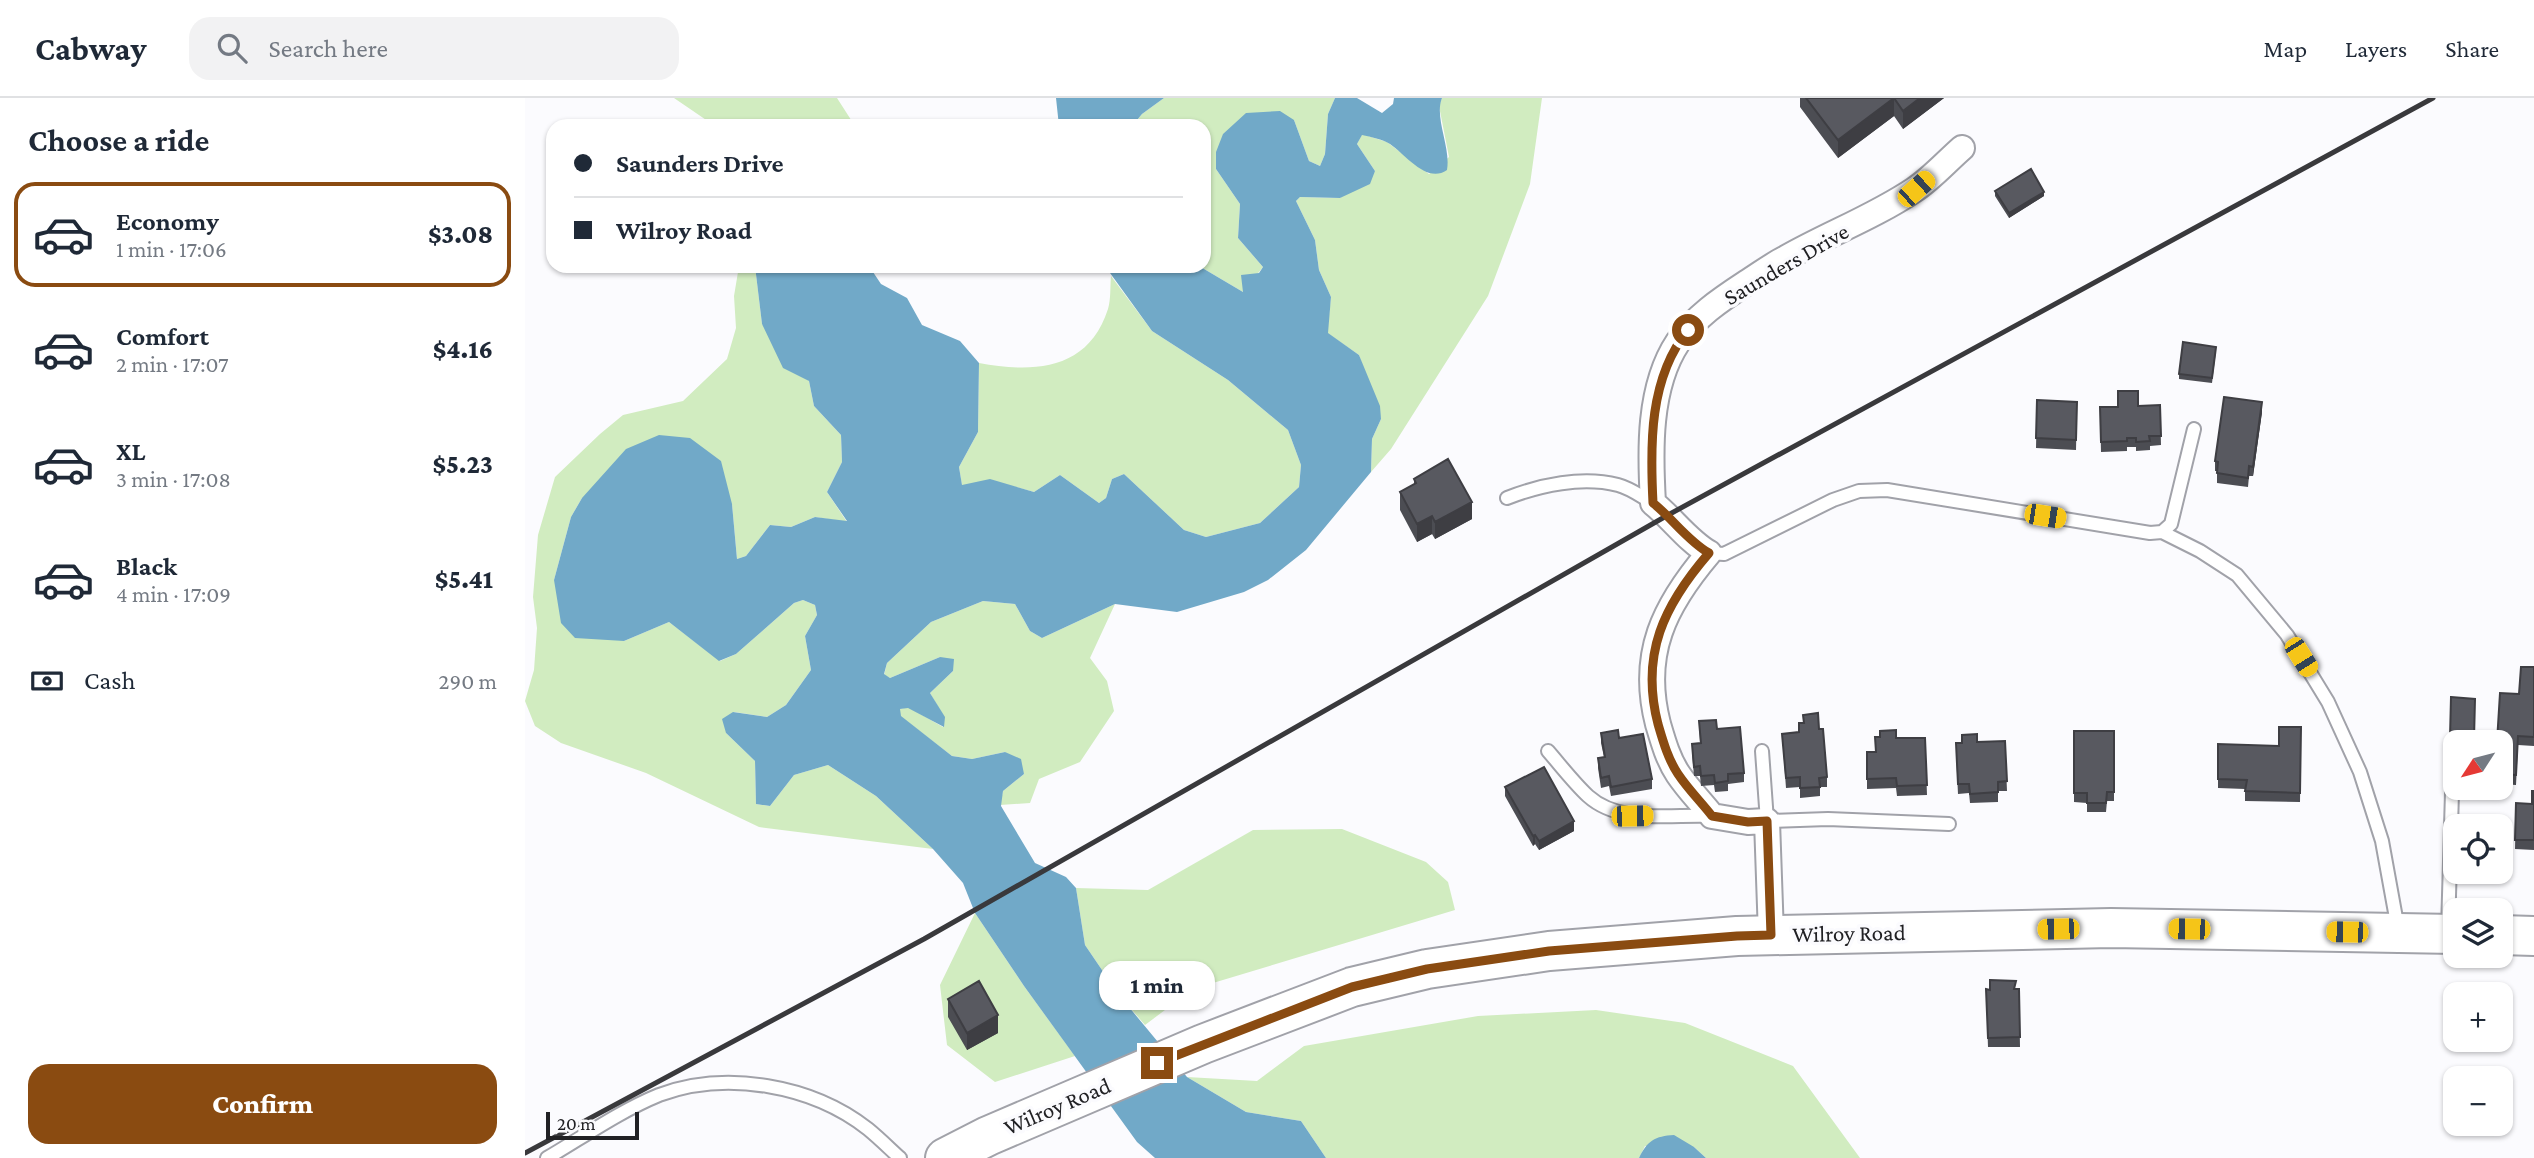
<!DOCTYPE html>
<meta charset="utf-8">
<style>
:root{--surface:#fff;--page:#f2f2f3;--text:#1f2937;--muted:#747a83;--line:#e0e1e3;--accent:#8a4b11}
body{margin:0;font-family:"Crimson Pro",serif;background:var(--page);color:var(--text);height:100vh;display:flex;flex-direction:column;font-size:26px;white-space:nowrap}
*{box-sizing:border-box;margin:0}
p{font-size:23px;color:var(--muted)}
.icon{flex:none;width:38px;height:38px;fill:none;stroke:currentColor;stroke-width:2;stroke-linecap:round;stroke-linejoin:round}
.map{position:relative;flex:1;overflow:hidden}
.details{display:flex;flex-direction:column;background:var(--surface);width:525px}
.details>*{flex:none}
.hud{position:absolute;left:21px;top:21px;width:665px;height:154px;border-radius:21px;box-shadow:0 2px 5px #0004;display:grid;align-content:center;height:154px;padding:0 28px;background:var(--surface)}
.needle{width:46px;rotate:234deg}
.buttons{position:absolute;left:1918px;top:632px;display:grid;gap:14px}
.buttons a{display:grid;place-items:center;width:70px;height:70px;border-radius:14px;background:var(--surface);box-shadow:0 2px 5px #0004;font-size:35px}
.scale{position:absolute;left:21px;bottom:18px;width:93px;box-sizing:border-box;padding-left:7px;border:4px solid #212124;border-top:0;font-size:19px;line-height:24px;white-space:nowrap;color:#212124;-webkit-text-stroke:5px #fbfbfe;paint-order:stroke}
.end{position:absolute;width:32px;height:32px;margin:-16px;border:9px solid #8a4b11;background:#fff;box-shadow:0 0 0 4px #fff}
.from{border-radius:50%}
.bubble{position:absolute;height:49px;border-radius:21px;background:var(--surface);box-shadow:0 2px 5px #0004;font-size:23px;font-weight:800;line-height:49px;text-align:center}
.car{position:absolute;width:21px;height:42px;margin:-21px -10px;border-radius:9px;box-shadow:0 0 5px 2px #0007;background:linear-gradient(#f5c518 24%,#345 0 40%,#f5c518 0 76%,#345 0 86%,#f5c518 0)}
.hud b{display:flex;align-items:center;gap:24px;height:66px;font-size:26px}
.hud b+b{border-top:2px solid var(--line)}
.hud i{width:18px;height:18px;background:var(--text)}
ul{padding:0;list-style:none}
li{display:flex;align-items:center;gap:21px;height:105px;margin:0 14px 10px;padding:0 14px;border:4px solid transparent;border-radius:21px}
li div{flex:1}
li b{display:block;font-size:26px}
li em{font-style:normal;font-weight:800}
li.active{border-color:var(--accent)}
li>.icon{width:63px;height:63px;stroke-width:1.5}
h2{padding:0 28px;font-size:32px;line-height:84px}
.pay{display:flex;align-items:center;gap:18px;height:77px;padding:0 28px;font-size:26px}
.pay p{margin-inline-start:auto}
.cta{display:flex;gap:14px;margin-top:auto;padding:14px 28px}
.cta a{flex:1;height:80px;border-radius:21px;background:var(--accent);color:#fff;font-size:28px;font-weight:800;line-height:80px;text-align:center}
header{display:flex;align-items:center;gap:42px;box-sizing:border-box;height:98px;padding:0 35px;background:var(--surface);border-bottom:2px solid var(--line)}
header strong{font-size:33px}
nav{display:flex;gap:38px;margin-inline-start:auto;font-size:24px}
.search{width:490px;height:63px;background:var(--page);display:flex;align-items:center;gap:18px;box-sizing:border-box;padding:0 24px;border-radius:21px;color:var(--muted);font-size:26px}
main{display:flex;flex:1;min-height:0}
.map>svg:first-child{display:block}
</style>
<header>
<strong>Cabway</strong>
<div class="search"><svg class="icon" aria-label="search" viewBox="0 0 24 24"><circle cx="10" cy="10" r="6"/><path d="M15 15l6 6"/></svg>Search here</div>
<nav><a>Map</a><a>Layers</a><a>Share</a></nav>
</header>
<main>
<section class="details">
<h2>Choose a ride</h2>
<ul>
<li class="active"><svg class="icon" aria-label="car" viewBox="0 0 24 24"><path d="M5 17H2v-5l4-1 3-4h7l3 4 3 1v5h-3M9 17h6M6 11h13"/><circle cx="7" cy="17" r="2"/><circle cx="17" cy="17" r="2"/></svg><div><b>Economy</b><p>1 min · 17:06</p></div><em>$3.08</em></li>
<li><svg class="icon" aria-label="car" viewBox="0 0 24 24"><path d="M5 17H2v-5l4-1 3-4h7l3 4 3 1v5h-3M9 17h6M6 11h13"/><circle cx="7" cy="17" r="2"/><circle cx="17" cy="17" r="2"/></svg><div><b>Comfort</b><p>2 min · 17:07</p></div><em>$4.16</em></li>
<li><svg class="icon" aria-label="car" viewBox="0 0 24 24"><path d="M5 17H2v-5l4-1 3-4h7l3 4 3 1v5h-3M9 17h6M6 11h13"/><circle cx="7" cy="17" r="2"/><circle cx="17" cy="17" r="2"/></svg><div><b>XL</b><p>3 min · 17:08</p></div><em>$5.23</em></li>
<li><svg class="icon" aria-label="car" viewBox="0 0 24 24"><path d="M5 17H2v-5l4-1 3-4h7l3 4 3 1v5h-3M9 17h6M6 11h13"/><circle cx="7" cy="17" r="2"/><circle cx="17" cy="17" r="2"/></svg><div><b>Black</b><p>4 min · 17:09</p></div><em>$5.41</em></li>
</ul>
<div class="pay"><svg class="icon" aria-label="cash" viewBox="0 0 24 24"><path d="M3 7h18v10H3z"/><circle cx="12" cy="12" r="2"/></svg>Cash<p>290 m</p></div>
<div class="cta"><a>Confirm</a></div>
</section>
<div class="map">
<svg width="2009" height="1060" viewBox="0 0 2009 1060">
<rect width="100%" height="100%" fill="#fbfbfe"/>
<path fill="#d1ecc0" d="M149,0H312L330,28H190Z
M639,0H810L803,16L800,56L795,68L784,63L769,22L691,71L715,106L713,140L738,169L718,194L674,168H679V28H607L617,16Z
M917,0H1017L1005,86L963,198L866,351L846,374L847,341L856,321L834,257L802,235L806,199L794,172L790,142L771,103L775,99L815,100L850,73L832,46L837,36L862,44L904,76L924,59L914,8Z
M214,168H230L237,226L284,283L289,308L316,337L317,364L302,394L322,424L290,419L266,429L245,427L221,458L212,461L207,406L57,400L46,419L29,482L99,543L144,524L195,563L211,556L269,505L278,502L290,507L292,517L280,538L286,572L261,607L242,619L209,614L201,635L230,663L231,706L245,708L269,677L303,667L351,698L408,751L234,729L121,675L36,645L10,628L0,603L9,572L12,530L8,499L13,437L30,379L75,336L98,317L158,303L202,261L211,230L209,198Z
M586,178L627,233L703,282L763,332L776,367L774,389L735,425L681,439L659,432L599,376L587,381L581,400L574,405L535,377L509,394L465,382L437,388L434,369L453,334L454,265C508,275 563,273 583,211C586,201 585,189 586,178Z
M458,503L490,506L505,533L517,540L590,506L565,560L582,583L589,613L555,664L514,681L505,705L475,707L478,693L499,676L480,654L447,661L427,658L375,618V611L383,609L418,629L419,619L405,595L428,573L415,559L365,580L359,577L362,565L406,524Z
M817,731L901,764L923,784L930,812L668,891L620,927L594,897L560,847L551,790L623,792L728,732Z
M450,815L499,888L550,958L470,984L422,947L415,887Z
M1071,912L1160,925L1268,968L1335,1060H1181L1169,1049L1120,1048L1114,1060H801L776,1023L721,1014L662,979L732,983L779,948L953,918Z"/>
<path fill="#71a9c8" d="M531,0H639L617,16L607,28H534Z
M810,0H832L857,15L868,6L869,0H917C909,20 926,49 922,72C902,86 882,58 865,46C857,41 846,39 837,37L832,46L850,73L845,86L815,100L775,99L771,103L790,142L794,172L806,199L803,235L834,257L855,308L856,321L847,341L846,374L781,452L743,482L719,494L652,514L590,506L517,540L505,533L490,506L458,503L406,524L362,565L359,576L365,580L415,559L429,561L428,573L405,595L420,619L419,629L383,610L375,611L376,618L427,658L447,661L480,654L496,661L499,676L478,693L476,708L510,765L541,779L551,790L560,847L594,897L662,979L721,1014L776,1023L801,1060H630L612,1044L499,888L450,815L438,785L408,751L351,698L303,667L269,677L245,708L231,706L230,663L201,635L197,621L208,614L242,619L261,607L286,572L280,538L292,517L290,507L278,502L269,505L211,556L194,563L144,524L99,543L50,540L36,525L29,482L46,419L57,400L101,351L134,337L165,340L196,363L207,406L212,461L221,458L245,427L266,429L290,419L322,423L302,394L317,364L316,337L289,308L284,283L258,270L237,226L230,168H344L356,186L382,200L397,227L435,243L454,265L453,334L434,369L437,387L465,381L509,394L535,377L574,405L581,400L587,381L599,376L659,432L681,439L735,425L774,389L776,367L763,332L703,282L627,233L580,168H674L718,194L716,177L734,175L738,169L713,140L715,106L691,71V54L698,36L721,15L755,13L769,22L784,63L795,68L800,56L803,16Z
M1149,1037L1169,1049L1181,1060H1114C1122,1043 1130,1038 1149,1037Z"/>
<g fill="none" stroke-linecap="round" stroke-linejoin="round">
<g stroke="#a1a2a9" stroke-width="16">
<path id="lane" d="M982,400C1015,387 1057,378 1093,387C1105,390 1117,399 1128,405
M1637,434L1675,453L1712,477L1762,537L1803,604L1835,674L1857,743L1873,831
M1184,455L1199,456L1308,402L1334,393L1362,392L1625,435L1637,434L1646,426L1669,331
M1023,653C1036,668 1049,685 1063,698C1095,727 1147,716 1186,718
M1237,653L1242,723L1303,721L1424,726
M1923,832L1928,660
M22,1060C58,1039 95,1013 134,997C201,972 287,987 343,1031C354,1040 364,1050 375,1060"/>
</g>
<g stroke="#a1a2a9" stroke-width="28">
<path id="street" d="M1246,837L1242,723L1223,724L1187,718C1176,704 1163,691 1153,676C1143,661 1138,643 1133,626C1115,556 1139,508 1184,455C1163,443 1147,420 1128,405C1125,354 1123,289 1153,244C1170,219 1195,202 1221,185C1234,177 1247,167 1261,160C1303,136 1349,119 1389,92C1406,81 1421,64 1437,50"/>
</g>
<g stroke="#a1a2a9" stroke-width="42">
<path id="primary" d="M1976,837L2009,838
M420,1060L463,1038L678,946L827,889L902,871L1024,853L1212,838L1586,830L1930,836"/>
</g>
<use href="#lane" stroke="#fff" stroke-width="12"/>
<use href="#street" stroke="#fff" stroke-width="24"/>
<use href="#primary" stroke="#fff" stroke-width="38"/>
<path stroke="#39393c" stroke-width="5" d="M0,1055L399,841L1143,417L1908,0"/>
</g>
<path fill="#4c4d53" d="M1275,0H1419L1378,31L1369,18L1313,60L1275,9Z
M1470,93L1519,98L1484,120L1470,98Z
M1691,253L1687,285L1654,281V276Z
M1512,302L1552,304L1551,352L1511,350Z
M1635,307L1636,347L1625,348V352L1611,353V349H1602V353L1576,354L1575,309Z
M1737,314L1728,378H1724L1723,389L1692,385V373H1690V363Z
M889,381L947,421L910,441L907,436L892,444L875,412V394L889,386Z
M2009,569V648L1993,647L1991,687L1976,686V644L1994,596Z
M1950,601L1949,644H1925V640Z
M1278,617L1294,631L1302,679V689H1295V698L1275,700V689L1261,690L1257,636L1274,634L1278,625Z
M1174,623L1192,631L1219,675V684L1203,686V693L1190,694L1189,687L1176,688L1175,678H1169L1167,655V646L1175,645Z
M1776,629L1775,704L1720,703V691L1693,690V646L1754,648Z
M1549,633H1589V703H1582L1581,714H1562V705L1549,704Z
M1076,635L1094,640L1127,681V691L1086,698L1084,688L1076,690L1073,670V660L1079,659L1076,645Z
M1371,640H1400L1402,697L1372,698L1371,690L1342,691V654H1350Z
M1480,643L1482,693H1473V704L1445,705L1444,695L1433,696L1431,654L1452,644Z
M980,689L1049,733L1014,752L1010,746L1008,748L980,698Z
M2009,693V752L1990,751L1991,705L2007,706Z
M1461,891H1494L1495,949H1463Z
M423,901L473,935L442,952L423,919Z"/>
<path fill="#3e3e43" d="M1369,0V18L1313,60V42Z
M1395,0H1419L1378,31V13Z
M1519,94V98L1484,120V115Z
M1737,304V314L1728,378V369Z
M947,404V421L910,441V424Z
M907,418V436L892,444V426Z
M1049,723V733L1014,752V743Z
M1010,737V746L1008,748V738Z
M473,917V935L442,952V935Z"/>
<path fill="#585960" stroke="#3e3e43" stroke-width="2" d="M1281,0H1395L1378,13L1369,0L1313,42Z
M1506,71L1519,94L1484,115L1470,93Z
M1658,244L1691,249L1687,280L1654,276Z
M1593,293H1613V308L1635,307L1636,338H1624L1625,343L1611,344V340H1602V343L1576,344L1575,309H1593Z
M1699,299L1737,304L1728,369L1724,368L1723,380L1692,375L1693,364L1690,363Z
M1512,302L1552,304L1551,342L1511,340Z
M923,361L947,404L910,424L907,418L892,426L875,394L891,385L889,381Z
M1996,569H2009V639L1993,638L1991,677L1976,676V644H1972L1975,595L1994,596Z
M1926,599L1950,601L1949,641L1925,640Z
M1293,615L1294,631H1298L1302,679L1294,680L1295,689L1275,690V679L1261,680L1257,636L1274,634V625H1279L1278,617Z
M1191,622L1192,631L1215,629L1219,675L1203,676V683L1190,685L1189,677L1176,678L1175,668L1169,669L1167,646L1176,645L1174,623Z
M1754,629H1776L1775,695L1720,693L1722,682L1693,681V646L1754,648Z
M1093,632L1094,640L1118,636L1127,681L1086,689L1084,678L1076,680L1073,660L1080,659L1076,635Z
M1371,632V640H1400L1402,687L1372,688L1371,680L1342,681V654H1351L1350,639H1355V633Z
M1549,633H1589V694H1582L1581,705H1562V695H1549Z
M1452,636V644L1480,643L1482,683L1473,684V694L1445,696L1444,686H1433L1431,645H1437V637Z
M1019,669L1049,723L1014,743L1010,737L1008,738L980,689Z
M2007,693H2009V742H1990L1991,705L2007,706Z
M1465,882L1491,883L1489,891H1494L1495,939L1463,940L1461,891L1465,892Z
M454,883L473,917L442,935L423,901Z"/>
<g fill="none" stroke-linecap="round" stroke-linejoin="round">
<path stroke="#8a4b11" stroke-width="9" d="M632,965L827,889L902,871L1024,853L1212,838L1246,837L1242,723L1223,724L1187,718C1176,704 1163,691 1153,676C1143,661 1138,643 1133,626C1115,556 1139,507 1184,455C1163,443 1147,420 1128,405C1125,347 1124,280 1163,232"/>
</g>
<g text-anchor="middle" stroke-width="7" stroke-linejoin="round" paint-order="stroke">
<g font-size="23" fill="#212124" stroke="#fbfbfe">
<text transform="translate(1261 166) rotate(-30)" y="8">Saunders Drive</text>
<text transform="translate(1324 835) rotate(-1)" y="8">Wilroy Road</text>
<text transform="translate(532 1008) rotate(-23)" y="8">Wilroy Road</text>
</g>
</g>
</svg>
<div class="buttons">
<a><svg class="needle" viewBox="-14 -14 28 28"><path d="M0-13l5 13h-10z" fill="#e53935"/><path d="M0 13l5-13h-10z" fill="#747a83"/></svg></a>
<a><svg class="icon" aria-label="locate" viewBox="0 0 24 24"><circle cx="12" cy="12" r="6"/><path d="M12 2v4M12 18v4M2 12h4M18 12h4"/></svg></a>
<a><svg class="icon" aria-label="layers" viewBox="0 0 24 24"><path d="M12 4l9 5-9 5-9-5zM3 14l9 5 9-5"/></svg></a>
<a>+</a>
<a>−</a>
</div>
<div class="scale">20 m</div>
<i class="end from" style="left:1163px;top:232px"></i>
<i class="end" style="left:632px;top:965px"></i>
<div class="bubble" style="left:574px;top:863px;width:116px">1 min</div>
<i class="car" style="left:1391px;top:91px;rotate:48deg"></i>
<i class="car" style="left:1520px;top:418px;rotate:99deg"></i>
<i class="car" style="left:1776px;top:559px;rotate:148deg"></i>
<i class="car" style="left:1107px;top:718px;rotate:89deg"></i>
<i class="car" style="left:1533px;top:831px;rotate:269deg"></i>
<i class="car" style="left:1664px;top:831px;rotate:271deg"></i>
<i class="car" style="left:1822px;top:834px;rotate:271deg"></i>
<div class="hud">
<b><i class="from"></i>Saunders Drive</b>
<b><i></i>Wilroy Road</b>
</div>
</div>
</main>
